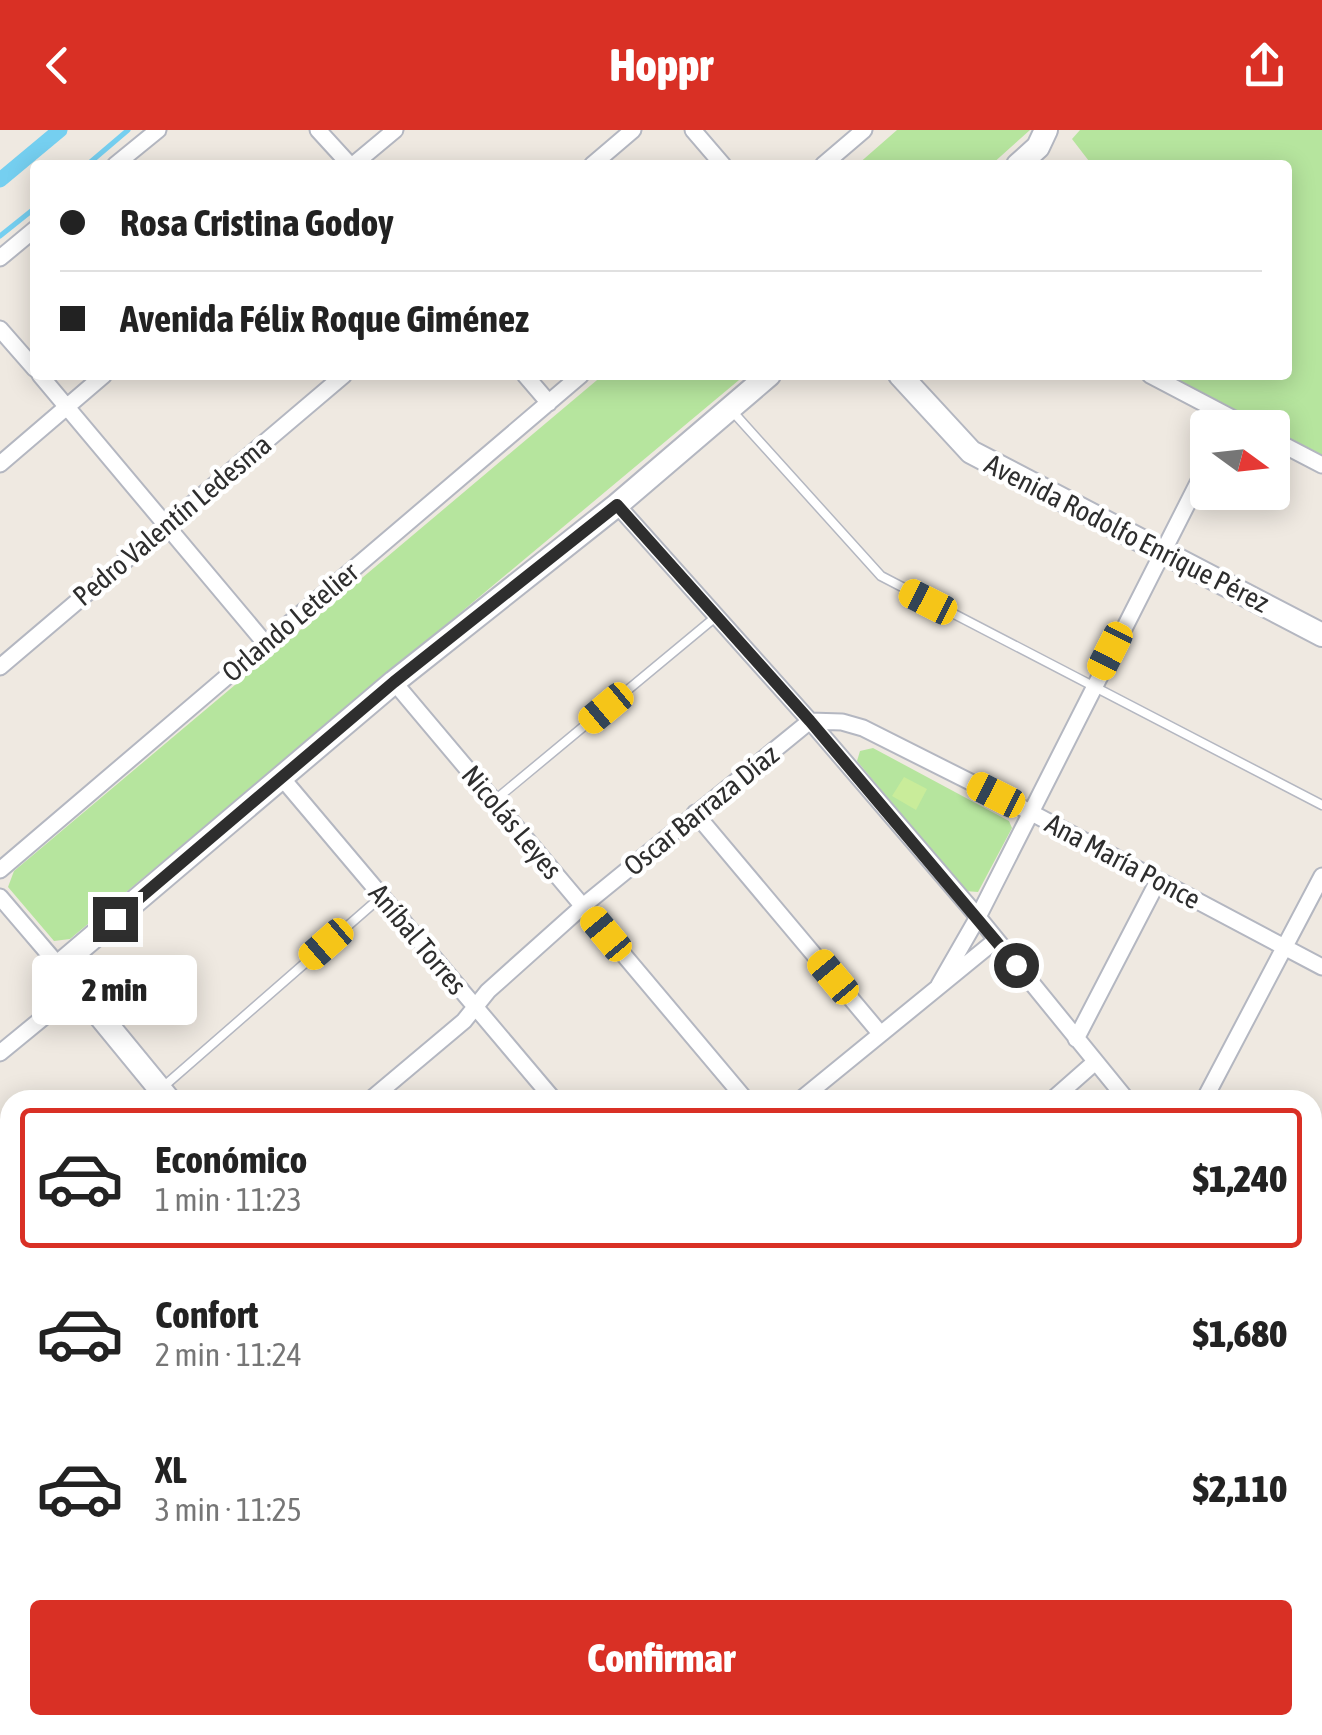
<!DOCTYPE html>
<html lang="es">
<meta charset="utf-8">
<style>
:root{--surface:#fff;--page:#f2f2f2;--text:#222;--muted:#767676;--line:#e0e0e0;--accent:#d93025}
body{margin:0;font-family:"Asap Condensed",sans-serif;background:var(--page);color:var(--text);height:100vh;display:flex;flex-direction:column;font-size:38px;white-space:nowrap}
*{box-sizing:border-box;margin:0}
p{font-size:32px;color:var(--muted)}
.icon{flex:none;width:55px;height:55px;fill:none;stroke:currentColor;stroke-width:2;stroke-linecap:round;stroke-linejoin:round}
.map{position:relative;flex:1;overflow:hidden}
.panel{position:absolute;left:0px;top:960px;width:1322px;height:645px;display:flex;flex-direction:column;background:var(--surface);border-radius:30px 30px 0 0;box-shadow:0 5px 25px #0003}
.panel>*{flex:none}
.banner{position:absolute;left:30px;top:30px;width:1262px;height:220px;border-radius:10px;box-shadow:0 5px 25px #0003;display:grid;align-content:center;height:220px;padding:0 30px;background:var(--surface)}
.needle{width:65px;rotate:105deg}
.fabs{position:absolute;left:1190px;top:280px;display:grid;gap:20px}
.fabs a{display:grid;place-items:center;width:100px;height:100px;border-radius:10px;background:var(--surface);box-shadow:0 5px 25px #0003;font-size:50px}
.end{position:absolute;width:45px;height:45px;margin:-22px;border:12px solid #2e2e2e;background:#fff;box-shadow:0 0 0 5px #fff}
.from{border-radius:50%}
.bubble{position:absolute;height:70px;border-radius:10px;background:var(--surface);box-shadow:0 5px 25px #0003;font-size:32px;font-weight:800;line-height:70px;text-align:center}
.car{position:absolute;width:30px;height:60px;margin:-30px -15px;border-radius:12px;box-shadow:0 0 8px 2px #0007;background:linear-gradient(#f5c518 24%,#345 0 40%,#f5c518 0 76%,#345 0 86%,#f5c518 0)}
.banner b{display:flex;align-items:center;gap:35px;height:95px;font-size:38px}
.banner b+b{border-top:2px solid var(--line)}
.banner i{width:25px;height:25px;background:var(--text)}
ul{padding:18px 0 0;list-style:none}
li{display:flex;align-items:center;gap:30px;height:140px;margin:0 20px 15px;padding:0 10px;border:5px solid transparent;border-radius:10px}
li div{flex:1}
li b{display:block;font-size:38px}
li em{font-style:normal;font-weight:800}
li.selected{border-color:var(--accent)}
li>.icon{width:90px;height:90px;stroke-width:1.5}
.cta{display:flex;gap:20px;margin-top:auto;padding:20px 30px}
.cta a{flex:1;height:115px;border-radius:10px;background:var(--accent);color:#fff;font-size:40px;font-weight:800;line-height:115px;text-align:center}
header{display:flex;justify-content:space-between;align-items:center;height:130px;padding:0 30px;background:var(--accent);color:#fff;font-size:45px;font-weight:800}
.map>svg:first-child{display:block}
</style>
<header><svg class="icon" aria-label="back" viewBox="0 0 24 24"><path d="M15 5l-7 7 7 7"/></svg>Hoppr<svg class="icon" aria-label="share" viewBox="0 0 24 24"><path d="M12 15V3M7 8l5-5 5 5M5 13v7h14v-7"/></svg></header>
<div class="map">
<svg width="1322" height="1605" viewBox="0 0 1322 1605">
<rect width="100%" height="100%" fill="#efe9e1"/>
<path fill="#b6e59e" d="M897,0H1030L991,35H857Z
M1080,0H1322V325L1169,245H1288V35H1092L1072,9Z
M603,245H745L70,809L54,811L8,757L14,741Z
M873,618L1009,691L1012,698L978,762L965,761L857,631L860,621Z
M1322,1448V1542L1313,1550V1456Z
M607,1595H664L673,1605H626Z
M1149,1595H1254L1263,1605H1137Z"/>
<path fill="#c9ec9a" d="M904,647L927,659L916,680L892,666Z"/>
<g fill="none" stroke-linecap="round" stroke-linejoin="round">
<path stroke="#75cff0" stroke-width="5" d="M87,35L128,0
M0,106L35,78"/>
<path stroke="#75cff0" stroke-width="15" d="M0,50L60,0"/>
<g stroke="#b4b7c1" stroke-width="11">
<path id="lane" d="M733,282L881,446L1322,675
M495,670L718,485
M163,957L382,766
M0,1581L10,1563
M152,1605L158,1595
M320,1605L325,1595
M486,1605L491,1595"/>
</g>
<g stroke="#b4b7c1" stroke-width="19">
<path id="street" d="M318,0L350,35
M693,0L723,35
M115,35L158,0
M353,35L395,0
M592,35L633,0
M823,35L864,0
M0,128L35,99
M0,199L35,239
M40,245L265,513
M525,245L549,273
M1150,245L1251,298
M1272,309L1322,335
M0,334L104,245
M617,375L810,591L978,787L1127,970
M0,537L344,245
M394,552L746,970
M282,648L554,970
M695,683L879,902
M0,740L581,245
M0,767L59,836
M939,855L978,787L1208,333
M1076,909L1158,751
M0,923L78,859
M370,970L464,891L488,861L583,776L810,591L842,592L863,598L1030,682L1322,837
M800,970L996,810
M1052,970L1094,933
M1204,970L1322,746
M1312,1074L1322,1056
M0,1122L10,1114
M1312,1164L1322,1169
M1312,1190L1322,1202
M0,1301L10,1306
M1312,1302L1322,1294
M1312,1363L1322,1355
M561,1595L580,1605
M871,1595L879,1605
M1078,1595L1086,1605
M1271,1595L1279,1605
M952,1605L963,1595
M1017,1605L1029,1595"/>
</g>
<g stroke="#b4b7c1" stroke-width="26">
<path id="secondary" d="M1018,35L1038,17L1046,0
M900,245L971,322L1322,505
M169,970L59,836L394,552L617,375L769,245
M682,1595L690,1605"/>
</g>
<use href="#lane" stroke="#fff" stroke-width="8"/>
<use href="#street" stroke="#fff" stroke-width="15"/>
<use href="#secondary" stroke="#fff" stroke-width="22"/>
</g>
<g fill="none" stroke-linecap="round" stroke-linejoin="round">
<path stroke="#2e2e2e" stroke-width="12" d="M115,789L394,552L617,375L810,591L1016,835"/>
</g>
<g text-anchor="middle" stroke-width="9" stroke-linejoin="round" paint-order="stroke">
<g font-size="28" fill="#2e2e2e" stroke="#fff">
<text transform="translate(172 390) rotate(-40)" y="10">Pedro Valentín Ledesma</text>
<text transform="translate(1127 403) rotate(27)" y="10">Avenida Rodolfo Enrique Pérez</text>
<text transform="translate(290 492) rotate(-40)" y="10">Orlando Letelier</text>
<text transform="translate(701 680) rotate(-39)" y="10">Oscar Barraza Díaz</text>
<text transform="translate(512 692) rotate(50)" y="10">Nicolás Leyes</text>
<text transform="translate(1123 731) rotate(28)" y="10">Ana María Ponce</text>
<text transform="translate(418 809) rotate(50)" y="10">Aníbal Torres</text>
</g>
</g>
</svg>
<div class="fabs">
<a><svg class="needle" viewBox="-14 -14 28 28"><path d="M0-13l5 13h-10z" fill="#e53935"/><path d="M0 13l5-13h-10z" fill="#767676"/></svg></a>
</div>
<i class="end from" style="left:1016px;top:835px"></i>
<i class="end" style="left:115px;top:789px"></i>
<div class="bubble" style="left:32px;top:825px;width:165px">2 min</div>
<i class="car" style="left:928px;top:472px;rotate:297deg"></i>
<i class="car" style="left:1110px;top:521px;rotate:207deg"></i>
<i class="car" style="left:606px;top:578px;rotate:230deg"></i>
<i class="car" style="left:996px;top:665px;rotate:297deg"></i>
<i class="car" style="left:606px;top:804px;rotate:320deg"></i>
<i class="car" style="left:326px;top:814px;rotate:229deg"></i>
<i class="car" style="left:833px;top:847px;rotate:320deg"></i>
<div class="banner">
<b><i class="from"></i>Rosa Cristina Godoy</b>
<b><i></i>Avenida Félix Roque Giménez</b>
</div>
<section class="panel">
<ul>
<li class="selected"><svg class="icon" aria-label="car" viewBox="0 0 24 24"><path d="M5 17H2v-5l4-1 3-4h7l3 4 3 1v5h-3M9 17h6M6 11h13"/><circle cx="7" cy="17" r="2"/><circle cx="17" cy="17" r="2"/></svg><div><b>Económico</b><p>1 min · 11:23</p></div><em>$1,240</em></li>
<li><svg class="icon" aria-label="car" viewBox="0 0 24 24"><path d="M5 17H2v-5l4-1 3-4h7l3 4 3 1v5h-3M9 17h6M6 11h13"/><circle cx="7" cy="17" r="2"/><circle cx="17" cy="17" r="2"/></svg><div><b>Confort</b><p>2 min · 11:24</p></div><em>$1,680</em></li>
<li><svg class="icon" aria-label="car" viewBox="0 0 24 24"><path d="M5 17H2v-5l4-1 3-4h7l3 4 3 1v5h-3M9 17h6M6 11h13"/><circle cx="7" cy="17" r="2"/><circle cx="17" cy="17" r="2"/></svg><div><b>XL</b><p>3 min · 11:25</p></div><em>$2,110</em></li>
</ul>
<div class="cta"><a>Confirmar</a></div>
</section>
</div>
